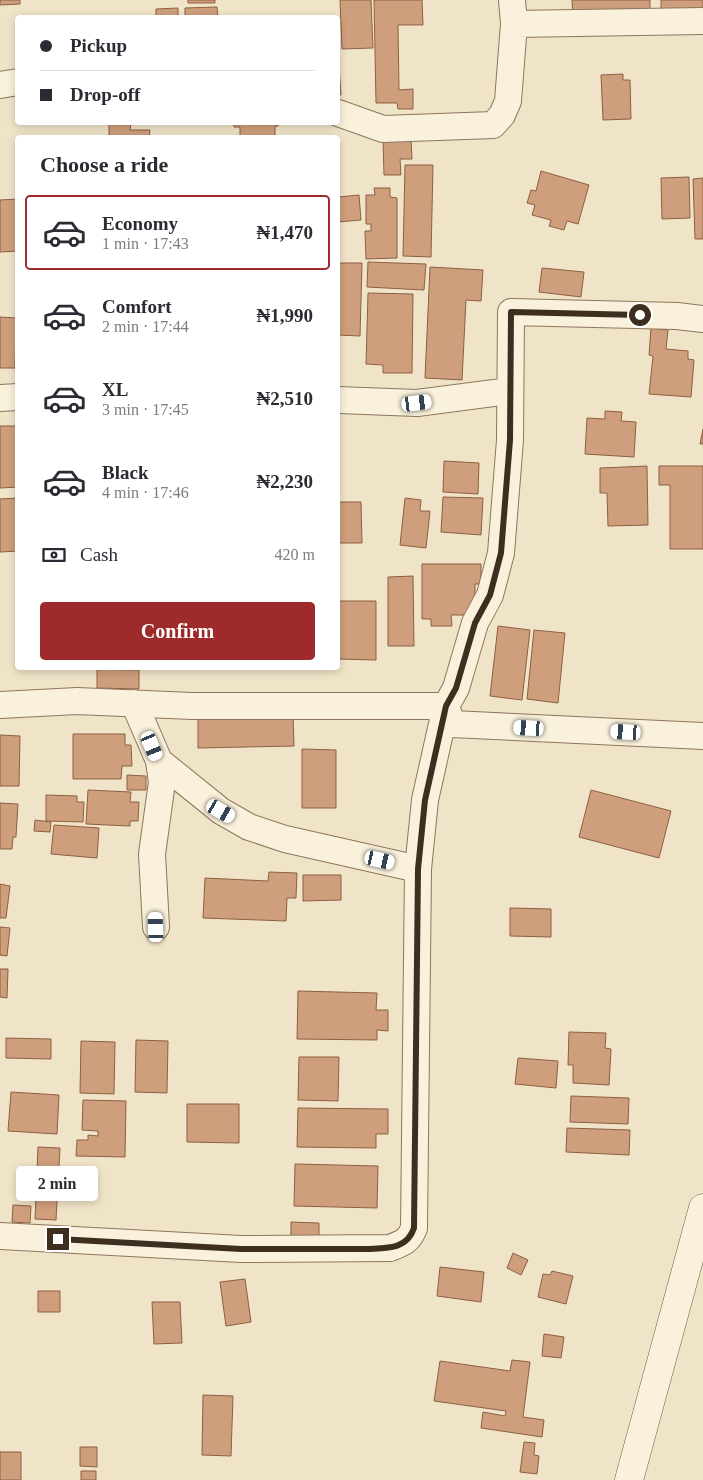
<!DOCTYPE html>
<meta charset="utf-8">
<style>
:root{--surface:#fff;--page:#f2f2f3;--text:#2b2b33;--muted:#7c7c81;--line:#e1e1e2;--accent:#9e2a2b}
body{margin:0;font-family:Georgia,serif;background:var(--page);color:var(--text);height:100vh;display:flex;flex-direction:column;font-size:19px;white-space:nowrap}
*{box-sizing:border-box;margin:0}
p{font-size:16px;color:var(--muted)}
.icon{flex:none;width:28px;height:28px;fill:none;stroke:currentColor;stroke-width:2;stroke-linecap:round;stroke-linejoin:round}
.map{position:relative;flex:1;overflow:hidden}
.panel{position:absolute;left:15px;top:135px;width:325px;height:535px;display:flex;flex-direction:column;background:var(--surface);border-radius:5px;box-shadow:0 2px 8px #0003}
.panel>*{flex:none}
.top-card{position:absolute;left:15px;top:15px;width:325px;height:110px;border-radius:5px;box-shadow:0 2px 8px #0003;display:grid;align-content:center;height:110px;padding:0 25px;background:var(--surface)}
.end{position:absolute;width:22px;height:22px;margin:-11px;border:6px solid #3d2e20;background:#fff;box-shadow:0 0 0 2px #fff}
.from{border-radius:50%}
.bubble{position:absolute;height:35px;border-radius:5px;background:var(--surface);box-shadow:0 2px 8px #0003;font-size:16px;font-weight:700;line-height:35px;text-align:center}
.car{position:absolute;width:15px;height:30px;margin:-15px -8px;border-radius:6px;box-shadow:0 0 4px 1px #0007;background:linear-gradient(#fff 24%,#345 0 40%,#fff 0 76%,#345 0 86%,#fff 0)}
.top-card b{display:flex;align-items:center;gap:18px;height:48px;font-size:19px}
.top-card b+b{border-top:1px solid var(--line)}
.top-card i{width:12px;height:12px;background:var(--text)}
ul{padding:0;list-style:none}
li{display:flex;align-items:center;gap:15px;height:75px;margin:0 10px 8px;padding:0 15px;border:2px solid transparent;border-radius:5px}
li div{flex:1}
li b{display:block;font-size:19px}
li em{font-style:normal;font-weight:700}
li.on{border-color:var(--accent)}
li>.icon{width:45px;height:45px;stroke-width:1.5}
h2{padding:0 25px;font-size:22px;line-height:60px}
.pay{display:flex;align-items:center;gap:12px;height:55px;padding:0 25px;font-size:19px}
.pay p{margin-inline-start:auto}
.action{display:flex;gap:10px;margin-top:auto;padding:10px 25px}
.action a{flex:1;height:58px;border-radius:5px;background:var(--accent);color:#fff;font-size:20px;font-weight:700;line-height:58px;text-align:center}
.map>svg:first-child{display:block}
</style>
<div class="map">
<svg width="703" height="1480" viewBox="0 0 703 1480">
<rect width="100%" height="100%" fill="#f0e4c8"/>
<path fill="#cf9f7d" stroke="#8d5f41" d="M0,0H20V4L0,5Z
M188,0H215V3H188Z
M340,0H371L373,48L342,49Z
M374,0H422L423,25H398L399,90L413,89V109H398L397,103H376Z
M572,0H650V18L573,19Z
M661,0H703V15L661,16Z
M217,7L218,18H185V8Z
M178,8V18H156V9Z
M338,49L341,95H338Z
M623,74V80H630L631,119L603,120L601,75Z
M109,122H131L130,130H150L149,138H109Z
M234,122H278V126H275V138H240V127H234Z
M291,136H311V138H291Z
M411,138L412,159H400L401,175H384L383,139Z
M405,165H433L431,257L403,256Z
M541,171L589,185L578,224L567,221L564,230L549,226L551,220L532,215L535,205L527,203L531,190L536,191Z
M689,177L690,218L662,219L661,178Z
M703,178V239H695L693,179Z
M374,188H390V197L397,198V258L366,259L365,231H371V224H366V195H375Z
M359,195L361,220L338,222V197Z
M18,199V251L0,252V200Z
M368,262L426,264L424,290L367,287Z
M338,263H362L360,336L338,335Z
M430,267L483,270L481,301L466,300L462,380L425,378Z
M542,268L584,272L581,297L539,292Z
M368,293L413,294L412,373H383V365L366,364Z
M0,317L16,318L15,368H0Z
M651,328L668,330L666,349L688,351V359L694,360L691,397L649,394L653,356L649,355Z
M605,411L622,412L621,421L636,422L634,457L585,454L587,418L605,419Z
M0,426H17L18,487L0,488Z
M703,429V444H700Z
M444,461L479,463L478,494L443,492Z
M647,466L648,525L608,526L607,493H600V468Z
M659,466H703V549H670V485H659Z
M443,497L483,498L481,535L441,532Z
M18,498V551L0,552V499Z
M405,498L421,500L420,511H430L426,548L400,545Z
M338,502H361L362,543H338Z
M422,564H481V584H475V615H451L452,626H431V619H422Z
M413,576L414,646H388V577Z
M338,601H376V660L338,659Z
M498,626L530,630L522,700L490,696Z
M534,630L565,633L558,703L527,699Z
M97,669L139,670V689L97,688Z
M293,715L294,746L198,748V716Z
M73,734H125V745H131L132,766H122L121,779H73Z
M0,735L20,736L19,786H0Z
M302,749L336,750V808H302Z
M127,775L146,776V790H127Z
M88,790L131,792L130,802H139L138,821H130V826L86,824Z
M591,790L671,811L659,858L579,837Z
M46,795L77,796V802H84L83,822L46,821Z
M0,803L18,804L16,837H13L12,849H0Z
M35,820L51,822L50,832L34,831Z
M54,825L99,828L97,858L51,854Z
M269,872L297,873L296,898H287L286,921L203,918L205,878L268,881Z
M303,875H341V900L303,901Z
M0,884L10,886L6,918H0Z
M510,908L551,909V937L510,936Z
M0,927L10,928L7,956L0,955Z
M0,969H8L7,998L0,997Z
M298,991L377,993L376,1010H388V1031L377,1030V1040L297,1039Z
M569,1032L606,1033L605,1048L611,1049L609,1085L573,1083V1065H568Z
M6,1038L51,1039V1059L6,1058Z
M136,1040L168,1041L167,1093L135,1092Z
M81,1041L115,1042L114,1094L80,1093Z
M299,1057H339L338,1101L298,1100Z
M518,1058L558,1061L556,1088L515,1084Z
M11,1092L59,1095L57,1134L8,1131Z
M571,1096L629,1098L628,1124L570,1122Z
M83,1100L126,1101L125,1157L76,1156L77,1140H88V1135L98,1136V1131L82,1130Z
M187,1104H239V1143L187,1142Z
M298,1108L388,1109V1134H376V1148L297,1147Z
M567,1128L630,1130L629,1155L566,1152Z
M38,1147L60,1148L56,1220L35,1219Z
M295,1164L378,1166L377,1208L294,1206Z
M13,1205L31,1206L30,1223L12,1222Z
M291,1222L319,1223V1240H291Z
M513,1253L528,1260L521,1275L507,1268Z
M440,1267L484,1272L481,1302L437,1296Z
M552,1271L573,1276L566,1304L538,1297L543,1274L550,1275Z
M245,1279L251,1322L226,1326L220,1282Z
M38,1291H60V1312H38Z
M152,1302H180L182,1343L154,1344Z
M544,1334L564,1337L561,1358L542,1356Z
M512,1360L530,1362L523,1417L544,1420L542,1437L481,1428L483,1412L505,1416L506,1411L434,1401L440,1361L510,1371Z
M203,1395L233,1396L231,1456L202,1455Z
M524,1442L535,1443L534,1455L539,1456L537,1474L520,1472Z
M80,1447H97V1467L80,1466Z
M0,1452H21V1480H0Z
M81,1471H96V1480H81Z"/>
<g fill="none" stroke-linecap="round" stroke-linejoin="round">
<g stroke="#8d765c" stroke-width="28">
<path id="minor" d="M514,24L703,21
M0,85L18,82
M338,113L383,129L493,125L502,115L508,101L514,24L512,0
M0,398L18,397
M338,400L417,403L510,391
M134,703L159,761L162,782L152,854L156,927
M0,705L77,701L192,706H446L452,724L703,736
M159,761L221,811L249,827L285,839L418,869
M0,1236L241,1249L390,1248C403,1243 409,1241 414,1228L418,869L425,800L446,706L456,688L475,623L490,595L501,553L510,440L511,312L677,316L703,319"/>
</g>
<g stroke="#6f573f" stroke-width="29">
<path id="secondary" d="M629,1480L703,1208"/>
</g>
<use href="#minor" stroke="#faf1dc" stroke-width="26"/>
<use href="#secondary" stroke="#faf1dc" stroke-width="28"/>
</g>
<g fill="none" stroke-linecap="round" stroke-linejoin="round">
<path stroke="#3d2e20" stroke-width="6" d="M58,1239L241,1249H369C388,1248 407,1249 414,1228L418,869L425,800L446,706L456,688L475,623L490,595L501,553L510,440L511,312L640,315"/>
</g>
</svg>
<i class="end from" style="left:640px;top:315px"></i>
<i class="end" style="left:58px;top:1239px"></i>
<div class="bubble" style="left:16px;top:1166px;width:82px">2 min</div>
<i class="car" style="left:417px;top:403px;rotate:83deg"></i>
<i class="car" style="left:529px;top:728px;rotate:273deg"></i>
<i class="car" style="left:626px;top:732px;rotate:273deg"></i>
<i class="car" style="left:152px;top:746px;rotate:157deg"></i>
<i class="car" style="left:221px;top:811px;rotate:120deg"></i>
<i class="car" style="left:380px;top:860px;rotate:103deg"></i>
<i class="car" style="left:156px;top:927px;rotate:358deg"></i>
<div class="top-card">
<b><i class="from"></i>Pickup</b>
<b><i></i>Drop-off</b>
</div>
<section class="panel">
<h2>Choose a ride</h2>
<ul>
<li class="on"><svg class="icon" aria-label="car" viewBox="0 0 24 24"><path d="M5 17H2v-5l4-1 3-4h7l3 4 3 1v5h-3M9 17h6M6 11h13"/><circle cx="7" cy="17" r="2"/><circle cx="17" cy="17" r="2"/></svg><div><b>Economy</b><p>1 min · 17:43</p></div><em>₦1,470</em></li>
<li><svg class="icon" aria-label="car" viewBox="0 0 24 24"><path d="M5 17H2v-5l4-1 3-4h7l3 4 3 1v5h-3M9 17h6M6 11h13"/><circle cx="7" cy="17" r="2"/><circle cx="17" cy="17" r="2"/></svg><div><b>Comfort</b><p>2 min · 17:44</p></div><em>₦1,990</em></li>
<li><svg class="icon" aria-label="car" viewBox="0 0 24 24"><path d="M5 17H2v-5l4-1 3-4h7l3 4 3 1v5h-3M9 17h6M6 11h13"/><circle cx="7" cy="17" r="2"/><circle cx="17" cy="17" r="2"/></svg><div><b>XL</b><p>3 min · 17:45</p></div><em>₦2,510</em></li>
<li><svg class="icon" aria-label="car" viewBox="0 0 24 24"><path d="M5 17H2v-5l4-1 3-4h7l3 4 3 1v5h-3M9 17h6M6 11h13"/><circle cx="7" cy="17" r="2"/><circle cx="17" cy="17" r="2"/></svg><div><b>Black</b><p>4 min · 17:46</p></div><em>₦2,230</em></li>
</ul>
<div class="pay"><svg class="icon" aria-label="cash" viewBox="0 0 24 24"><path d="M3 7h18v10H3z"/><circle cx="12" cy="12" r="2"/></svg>Cash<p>420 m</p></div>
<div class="action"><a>Confirm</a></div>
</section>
</div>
